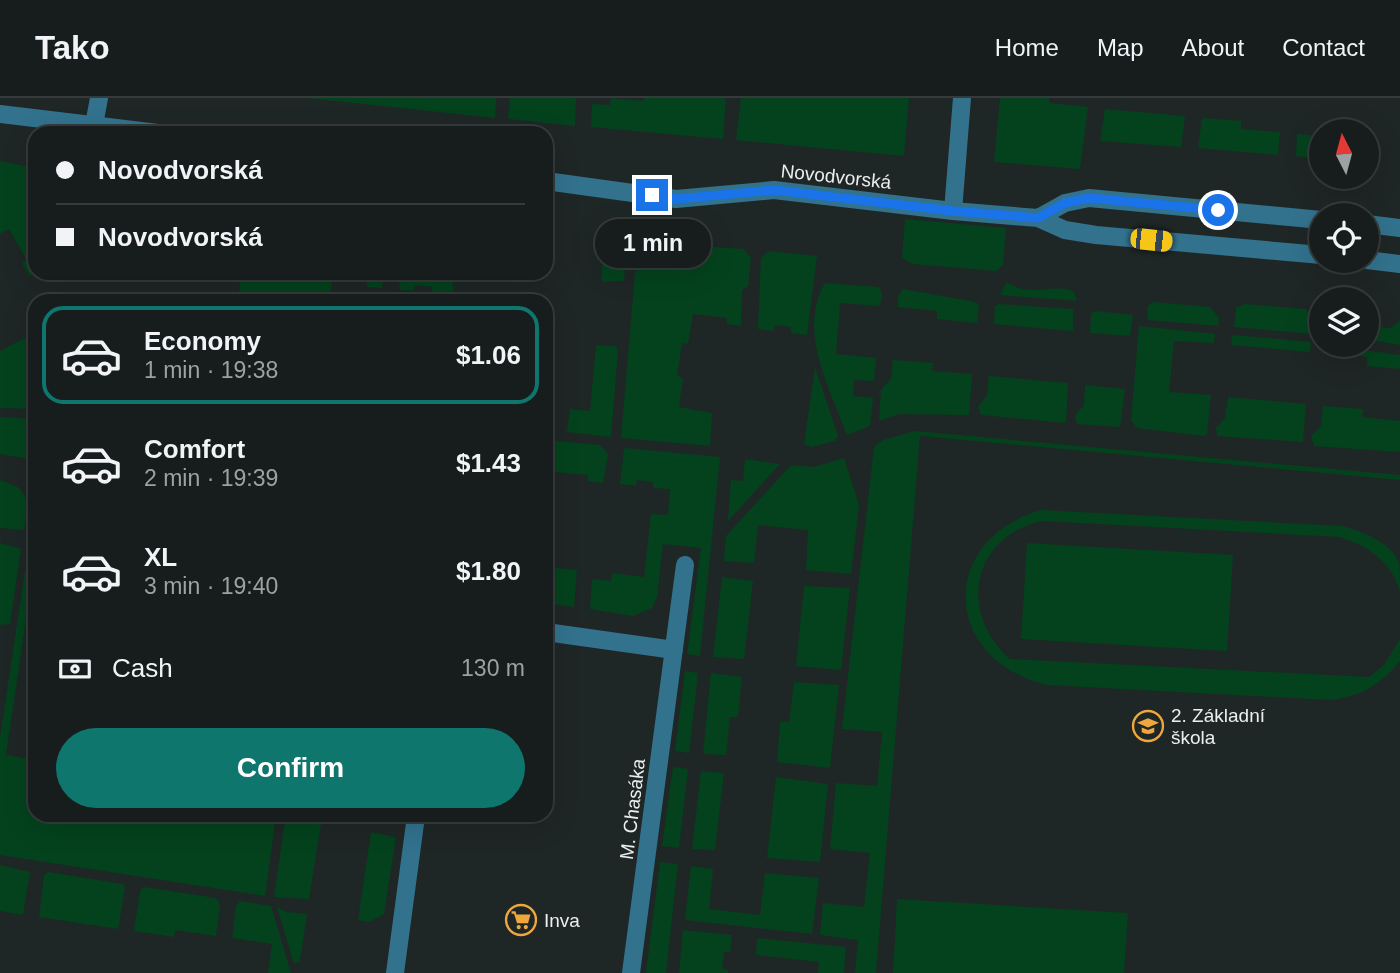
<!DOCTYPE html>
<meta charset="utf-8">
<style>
:root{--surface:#171c1c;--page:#202525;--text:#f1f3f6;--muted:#9ea1a3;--line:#363a3b;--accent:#0f766e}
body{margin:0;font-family:Arial,sans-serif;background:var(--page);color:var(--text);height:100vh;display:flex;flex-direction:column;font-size:26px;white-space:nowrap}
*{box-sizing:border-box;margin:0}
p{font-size:23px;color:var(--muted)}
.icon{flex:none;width:38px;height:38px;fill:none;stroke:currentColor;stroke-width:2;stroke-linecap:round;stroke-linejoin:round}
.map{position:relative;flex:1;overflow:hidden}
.side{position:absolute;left:28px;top:196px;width:525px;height:528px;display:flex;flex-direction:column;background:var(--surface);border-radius:21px;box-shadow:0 7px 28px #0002,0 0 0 2px var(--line)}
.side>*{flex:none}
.banner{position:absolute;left:28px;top:28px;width:525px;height:154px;border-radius:21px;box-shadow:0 7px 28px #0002,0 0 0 2px var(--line);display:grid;align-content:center;height:154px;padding:0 28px;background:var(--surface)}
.needle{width:46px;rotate:354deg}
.controls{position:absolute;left:1309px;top:21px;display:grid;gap:14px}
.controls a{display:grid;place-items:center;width:70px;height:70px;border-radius:50%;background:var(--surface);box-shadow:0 7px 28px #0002,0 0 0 2px var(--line);font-size:35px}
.end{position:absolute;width:32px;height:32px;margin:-16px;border:9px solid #1a73e8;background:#fff;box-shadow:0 0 0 4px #fff}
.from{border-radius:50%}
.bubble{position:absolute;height:49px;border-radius:24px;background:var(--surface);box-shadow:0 7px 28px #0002,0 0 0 2px var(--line);font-size:23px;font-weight:700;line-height:49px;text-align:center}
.car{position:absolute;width:21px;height:42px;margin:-21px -10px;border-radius:9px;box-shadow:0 0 5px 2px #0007;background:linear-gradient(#f5c518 24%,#345 0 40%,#f5c518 0 76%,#345 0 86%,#f5c518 0)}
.banner b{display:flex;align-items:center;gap:24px;height:66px;font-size:26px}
.banner b+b{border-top:2px solid var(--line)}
.banner i{width:18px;height:18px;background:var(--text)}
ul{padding:12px 0 0;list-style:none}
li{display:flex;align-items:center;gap:21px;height:98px;margin:0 14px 10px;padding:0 14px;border:4px solid transparent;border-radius:21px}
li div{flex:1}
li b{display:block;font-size:26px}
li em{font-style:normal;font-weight:700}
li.on{border-color:var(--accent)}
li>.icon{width:63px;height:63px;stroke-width:1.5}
.pay{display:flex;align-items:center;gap:18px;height:77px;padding:0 28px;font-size:26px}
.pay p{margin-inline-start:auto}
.primary-button{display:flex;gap:14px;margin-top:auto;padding:14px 28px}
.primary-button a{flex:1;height:80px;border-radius:42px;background:var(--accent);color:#fff;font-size:28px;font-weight:700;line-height:80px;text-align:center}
header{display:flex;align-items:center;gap:42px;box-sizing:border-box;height:98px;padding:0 35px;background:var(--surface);border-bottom:2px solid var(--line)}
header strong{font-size:33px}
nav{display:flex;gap:38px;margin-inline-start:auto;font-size:24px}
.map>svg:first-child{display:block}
</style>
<header>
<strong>Tako</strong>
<nav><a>Home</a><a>Map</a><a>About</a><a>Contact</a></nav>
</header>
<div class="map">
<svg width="1400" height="875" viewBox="0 0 1400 875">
<rect width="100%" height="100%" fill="#1f2626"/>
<path fill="#04421d" d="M307,0H496L495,20Z
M510,0H576L575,28L508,21Z
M611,0L643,3L644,0H726L723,41L591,29L592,6L610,7Z
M741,0H909L904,58L736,42Z
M1000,0H1049V5L1088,9L1080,71L994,64Z
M1105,11L1185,18L1181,49L1100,43Z
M1202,20L1241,23V31L1280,34L1278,57L1198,50Z
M1297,36L1321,38V61L1296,58Z
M0,63L35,70V175L29,178L22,165L32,158L26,161L9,131L0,136Z
M905,121L1006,130L1003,167L996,173L912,166L902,160Z
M602,128L628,134L624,183L602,184Z
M642,136L691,140L697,148L743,151L751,160L748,188L742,192L741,228L727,226V220L693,216L688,246L682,245L677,278L683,280L679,309L712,315L710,348L621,340L638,139Z
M768,153L817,158L807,237L791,235V229L775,227L773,233L758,231L761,160Z
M240,175H383L382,190L367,189V183L332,180L330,203H239Z
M400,175H452L454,203H447L448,196L432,195V189L415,187L414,193L399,192Z
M825,185L879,189L882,196L880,208L840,205L836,256L876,260L874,283L854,282L853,298L873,300L870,328L847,337C830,291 797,233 825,185Z
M1006,185C1013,186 1016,190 1022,191C1039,195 1063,186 1074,194L1077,203L1000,197Z
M903,191L975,204L979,206L977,225L937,221V213L898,209V198Z
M1154,204L1210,209L1219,220L1218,228L1147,222L1148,208Z
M999,206L1073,211V233L994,226L995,208Z
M1244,206L1306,211L1312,217L1314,236L1234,229L1236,210Z
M1095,213L1133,217L1130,238L1090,235L1091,216Z
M1400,222V247L1367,241V228L1391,230Z
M1139,228L1215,236L1214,245L1174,243L1169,294L1211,297L1207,335L1204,338L1137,330L1131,322Z
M30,237L35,246V311L0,310V253Z
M1232,237L1311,244L1310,254L1231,247Z
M596,247L615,248L618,252L611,339L567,334L570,311L590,313Z
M1328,247L1400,257V271L1367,268V259L1327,255Z
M893,262L933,265L932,273L972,276L969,317L899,316L879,323L881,292L891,281Z
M815,269L838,338L835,343L812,349L804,346Z
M989,278L1068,285L1066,323L1064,325L981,317L978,309L987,297Z
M1085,287L1125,291L1120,329L1077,326L1075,318L1084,307Z
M1228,299L1306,306L1303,344L1217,338L1216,330L1225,320Z
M1323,308L1363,311L1362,319L1400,323V354L1314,348L1311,338L1321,328Z
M0,319L35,321V362L0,356Z
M915,333L1400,377V382L920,338L876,875H855L858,842L820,837L823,805L864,809L870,755L830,751L836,685L877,688L882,634L842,631L874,349L883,342Z
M546,342L600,347L608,356L603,385L588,383V377L554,374L551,404L546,403Z
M624,350L720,359L700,558L687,556L701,450L663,446L657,499L652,510L633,518L590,511L592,481L611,483L612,475L644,479L651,416L668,417L670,391L653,390V384L637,382L636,388L620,386Z
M844,360L859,407L851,476L806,472L808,432L758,427L754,465L724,463L726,438L791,367L814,369Z
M745,361L780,366L728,423L731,382L743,383Z
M0,382L20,390L28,404L24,432L0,430Z
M1041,412L1343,428C1362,434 1392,444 1399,465C1400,473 1400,485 1400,494C1391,463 1369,449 1340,439L1042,423C971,439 958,515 1010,561L1369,579L1384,567L1400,541V563C1381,587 1361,598 1331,602L1047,587C942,562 937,442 1041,412Z
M0,445L21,451L10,526L0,527Z
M1027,445L1233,457L1227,553L1021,541Z
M546,469L577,472L574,509L546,505Z
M25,473L33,474L6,657L35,662V718H276L265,798L0,757V639Z
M722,479L753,483L744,561L713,559Z
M804,488L850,490L841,572L796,568Z
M685,573L698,575L689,655L675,653Z
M711,575L742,579L738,619H730L726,657L703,656Z
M794,584L839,587L830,670L777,664L780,624H789Z
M673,669L688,671L679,750L662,748Z
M701,673L724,675L715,752L692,751Z
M776,679L828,686L820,764L767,760Z
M285,722L321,726L309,801L274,799Z
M371,734L396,739L384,816L369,824L358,822Z
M660,764L678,766L666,875H646Z
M0,767L30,774L23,817L0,813Z
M691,768L713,771L709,811L760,817L765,775L819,780L812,836L685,822Z
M48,774L123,786L125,790L118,831L39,819L44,777Z
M144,789L216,800L220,806L216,838L175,832L174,839L134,833L140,793Z
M897,801L1128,815L1124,875H893Z
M240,803L271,808L291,875H268L272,846L232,840L236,808Z
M277,809L287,814L307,816L300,863L294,866Z
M683,832L732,837L730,854H724L722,871L728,872V875H679Z
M757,840L846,849L844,875H818L819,864L756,857Z"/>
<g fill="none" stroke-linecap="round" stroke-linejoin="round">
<path stroke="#32728d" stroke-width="18" d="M0,16L158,35
M94,27L99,0
M546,83L676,101L774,92L953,113L1038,120L1065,132L1096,137L1321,157
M953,113L962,0
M1038,120L1065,105L1089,100L1321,122
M1367,126L1400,130
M1367,162L1400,166
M546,534L674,552
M395,875L416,718
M631,875L685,467"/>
</g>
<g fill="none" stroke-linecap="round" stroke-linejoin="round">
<path stroke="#1a73e8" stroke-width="9" d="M652,97L677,101L774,92L953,113L1038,120L1065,105L1089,100L1218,112"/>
</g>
<defs>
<g id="school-ring" transform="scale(1.575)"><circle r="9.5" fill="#1f2626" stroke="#efa73d" stroke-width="1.5"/><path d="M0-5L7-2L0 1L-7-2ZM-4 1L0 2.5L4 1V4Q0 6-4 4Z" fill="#efa73d"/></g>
<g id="supermarket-ring" transform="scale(1.575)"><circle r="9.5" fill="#1f2626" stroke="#efa73d" stroke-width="1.5"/><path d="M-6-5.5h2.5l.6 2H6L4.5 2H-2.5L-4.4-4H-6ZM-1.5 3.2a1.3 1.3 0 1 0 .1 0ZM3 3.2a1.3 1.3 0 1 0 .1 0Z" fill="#efa73d"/></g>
</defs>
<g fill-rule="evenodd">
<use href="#school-ring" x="1148" y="628"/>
<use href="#supermarket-ring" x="521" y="822"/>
</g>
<g text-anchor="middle" stroke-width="6" stroke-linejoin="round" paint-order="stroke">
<g font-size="19" fill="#eaeeee" stroke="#1f2626">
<text transform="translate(836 78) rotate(6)" y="7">Novodvorská</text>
<text transform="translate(632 711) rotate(-83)" y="7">M. Chasáka</text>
</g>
<g font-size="19" fill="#eaeeee" stroke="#1f2626" text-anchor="start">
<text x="1171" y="624">2. Základní<tspan x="1171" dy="22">škola</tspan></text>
<text x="544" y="829">Inva</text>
</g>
</g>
</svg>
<div class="controls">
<a><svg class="needle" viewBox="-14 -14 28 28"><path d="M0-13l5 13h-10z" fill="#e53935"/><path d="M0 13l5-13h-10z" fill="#9ea1a3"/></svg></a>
<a><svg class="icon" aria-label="locate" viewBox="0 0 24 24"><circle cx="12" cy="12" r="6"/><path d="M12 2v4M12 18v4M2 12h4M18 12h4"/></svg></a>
<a><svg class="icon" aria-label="layers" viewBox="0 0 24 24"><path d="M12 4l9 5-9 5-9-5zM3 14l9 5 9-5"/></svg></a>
</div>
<i class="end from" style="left:1218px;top:112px"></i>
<i class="end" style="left:652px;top:97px"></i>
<div class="bubble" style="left:595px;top:121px;width:116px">1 min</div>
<i class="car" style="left:1151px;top:142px;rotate:96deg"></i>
<div class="banner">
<b><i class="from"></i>Novodvorská</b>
<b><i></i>Novodvorská</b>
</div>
<section class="side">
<ul>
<li class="on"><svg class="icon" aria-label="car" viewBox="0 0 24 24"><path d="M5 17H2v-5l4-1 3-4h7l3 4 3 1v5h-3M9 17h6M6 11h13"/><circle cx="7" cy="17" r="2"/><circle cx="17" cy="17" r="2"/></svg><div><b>Economy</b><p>1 min · 19:38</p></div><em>$1.06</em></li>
<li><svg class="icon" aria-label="car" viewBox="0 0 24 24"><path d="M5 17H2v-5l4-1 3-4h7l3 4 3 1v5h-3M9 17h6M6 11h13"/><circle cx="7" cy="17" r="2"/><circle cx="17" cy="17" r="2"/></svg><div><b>Comfort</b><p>2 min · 19:39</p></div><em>$1.43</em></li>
<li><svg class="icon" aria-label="car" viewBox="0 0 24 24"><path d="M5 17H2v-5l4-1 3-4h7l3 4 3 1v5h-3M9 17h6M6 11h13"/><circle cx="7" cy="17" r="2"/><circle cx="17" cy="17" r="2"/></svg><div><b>XL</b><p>3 min · 19:40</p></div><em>$1.80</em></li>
</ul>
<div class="pay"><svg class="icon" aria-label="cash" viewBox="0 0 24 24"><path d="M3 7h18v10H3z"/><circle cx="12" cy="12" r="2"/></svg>Cash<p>130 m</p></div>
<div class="primary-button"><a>Confirm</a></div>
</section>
</div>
